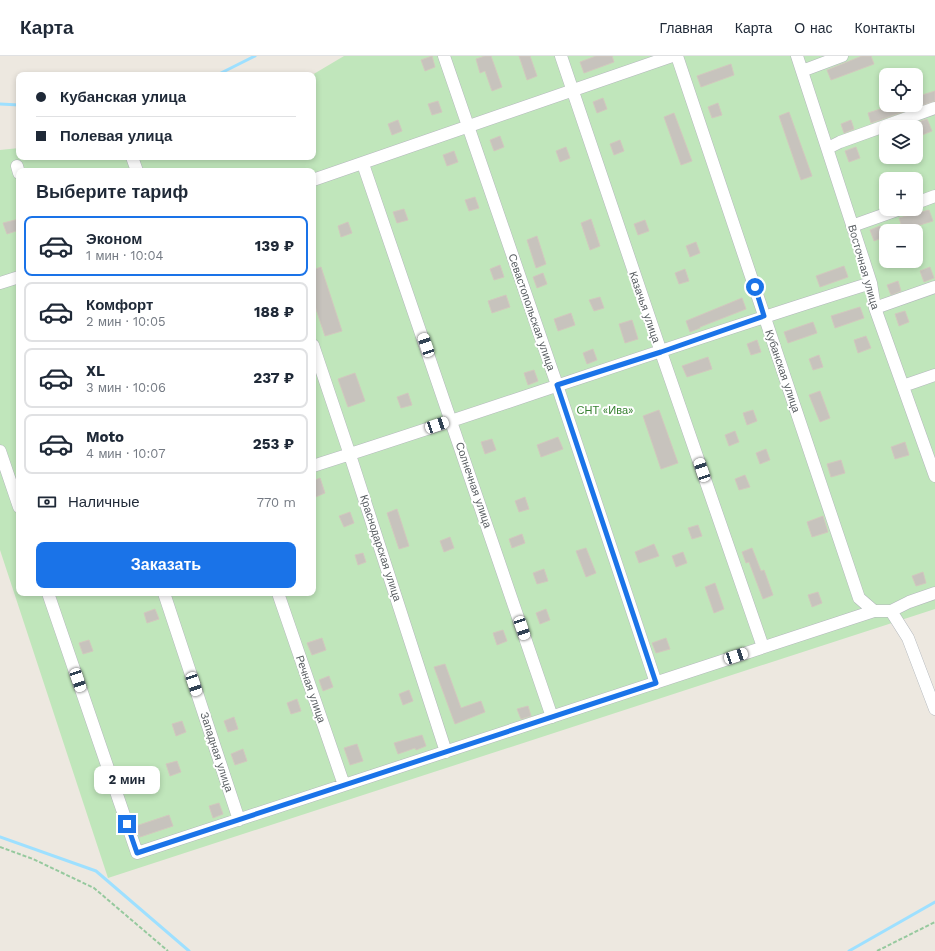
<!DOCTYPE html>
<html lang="ru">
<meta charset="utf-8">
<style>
:root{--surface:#fff;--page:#f6f6f7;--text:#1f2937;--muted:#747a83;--line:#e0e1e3;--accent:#1a73e8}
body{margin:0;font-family:"Work Sans",sans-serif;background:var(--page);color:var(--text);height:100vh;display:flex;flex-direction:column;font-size:15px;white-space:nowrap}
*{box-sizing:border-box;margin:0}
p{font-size:13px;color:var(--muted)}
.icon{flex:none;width:22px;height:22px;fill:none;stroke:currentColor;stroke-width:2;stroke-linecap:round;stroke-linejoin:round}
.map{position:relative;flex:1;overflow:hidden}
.details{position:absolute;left:16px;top:112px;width:300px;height:428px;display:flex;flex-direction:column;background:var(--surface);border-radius:8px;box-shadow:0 2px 6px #0003}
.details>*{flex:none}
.guide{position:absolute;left:16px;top:16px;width:300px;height:88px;border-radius:8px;box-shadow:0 2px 6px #0003;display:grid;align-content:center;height:88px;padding:0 20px;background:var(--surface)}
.tools{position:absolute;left:879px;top:12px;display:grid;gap:8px}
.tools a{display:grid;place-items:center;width:44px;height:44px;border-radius:8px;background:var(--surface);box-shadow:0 2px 6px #0003;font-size:20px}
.end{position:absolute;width:18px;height:18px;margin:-9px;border:5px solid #1a73e8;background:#fff;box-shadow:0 0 0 2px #fff}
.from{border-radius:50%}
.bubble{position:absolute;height:28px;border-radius:8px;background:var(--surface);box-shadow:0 2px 6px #0003;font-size:13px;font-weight:700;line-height:28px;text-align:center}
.car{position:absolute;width:12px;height:24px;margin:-12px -6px;border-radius:5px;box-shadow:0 0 3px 1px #0007;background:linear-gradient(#fff 24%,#345 0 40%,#fff 0 76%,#345 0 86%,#fff 0)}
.guide b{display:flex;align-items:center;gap:14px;height:38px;font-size:15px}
.guide b+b{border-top:1px solid var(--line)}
.guide i{width:10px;height:10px;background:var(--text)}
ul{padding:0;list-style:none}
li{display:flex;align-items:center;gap:12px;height:60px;margin:0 8px 6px;padding:0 12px;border:2px solid var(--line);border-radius:8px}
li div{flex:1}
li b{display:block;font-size:15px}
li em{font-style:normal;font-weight:700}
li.active{border-color:var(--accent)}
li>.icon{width:36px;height:36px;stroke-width:1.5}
h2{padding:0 20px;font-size:18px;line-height:48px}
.pay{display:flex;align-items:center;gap:10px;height:44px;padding:0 20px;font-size:15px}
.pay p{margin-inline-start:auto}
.primary-button{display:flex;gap:8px;margin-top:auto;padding:8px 20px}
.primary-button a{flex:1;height:46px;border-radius:8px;background:var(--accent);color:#fff;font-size:16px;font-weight:700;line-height:46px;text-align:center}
header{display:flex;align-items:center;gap:24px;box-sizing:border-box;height:56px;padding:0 20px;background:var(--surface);border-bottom:1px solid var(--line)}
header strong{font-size:19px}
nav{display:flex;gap:22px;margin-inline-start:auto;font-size:14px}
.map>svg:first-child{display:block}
</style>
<header>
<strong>Карта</strong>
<nav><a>Главная</a><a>Карта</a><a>О нас</a><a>Контакты</a></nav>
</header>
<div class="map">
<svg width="935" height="895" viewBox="0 0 935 895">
<rect width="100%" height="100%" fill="#ede8e0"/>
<path fill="#c0e6bb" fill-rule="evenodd" d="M344,0H935V553L108,822L0,494V94L19,92V101H313L312,19ZM886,19H916V49H886ZM886,71H916V101H886ZM19,115H313V537H19ZM886,123H916V153H886ZM886,175H916V205H886Z"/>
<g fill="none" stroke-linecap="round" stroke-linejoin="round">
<path stroke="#9ee0ff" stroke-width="3" d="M217,19L255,0
M0,48L19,49
M0,781L96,815L189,895
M849,895L935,846"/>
</g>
<path fill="#c7c3bd" stroke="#d1c9be" d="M432,0L435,11L425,15L421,4Z
M485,0H491L502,31L492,35L485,15L480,17L476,3Z
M519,0H530L537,20L527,24Z
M596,0H612L614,6L584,17L580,6Z
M862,0H871L874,8L831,24L827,14Z
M731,8L734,19L701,31L697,20Z
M916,34L919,40L935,35V45L871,67L868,57L893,49H916Z
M603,42L607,53L597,57L593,46Z
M438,45L442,56L432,59L428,48Z
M718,47L722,59L712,62L708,51Z
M789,56L812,120L801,124L779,60Z
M674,57L692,105L681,109L664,61Z
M927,63L932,75L922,79L919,71H904Z
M398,64L402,75L392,79L388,68Z
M851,64L854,73L844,77L841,68Z
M500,80L504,91L494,95L490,84Z
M620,84L624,95L614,99L610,88Z
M566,91L570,102L560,106L556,95Z
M856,91L860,102L849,106L845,95Z
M454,95L458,106L447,110L443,99Z
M475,141L479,152L469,155L465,144Z
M404,153L408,164L397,167L393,156Z
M929,154L933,165L903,174L899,162Z
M19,163V174L7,178L3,167Z
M591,163L600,190L590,194L581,167Z
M645,164L649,175L638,179L634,168Z
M348,166L352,177L341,181L338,170Z
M880,170L884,181L874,185L870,174Z
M537,180L546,208L536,212L527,184Z
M696,186L700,197L690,201L686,190Z
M500,209L504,221L494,224L490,213Z
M844,210L848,221L820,231L816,220Z
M321,211L342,275L325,280L313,244V214Z
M930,211L934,222L924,226L920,215Z
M685,213L689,225L679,228L675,217Z
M543,217L547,228L537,232L533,221Z
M898,225L901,235L891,239L887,229Z
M506,239L510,251L492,257L488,245Z
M600,241L604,252L594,255L589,244Z
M742,242L746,253L700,271V272L690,276L686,265Z
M860,251L864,262L835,272L831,260Z
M905,255L909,266L899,270L895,258Z
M571,257L575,269L558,275L554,263Z
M632,264L638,283L625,287L619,268Z
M813,266L817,277L788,287L784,276Z
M866,280L871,292L858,297L854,284Z
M757,284L761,296L751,299L747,288Z
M593,293L597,304L587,308L583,297Z
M819,299L823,311L813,314L809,303Z
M708,301L712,313L687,321L682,310Z
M534,314L538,325L528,329L524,317Z
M355,317L365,345L348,351L338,323Z
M820,335L830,362L820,366L809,339Z
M408,337L412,349L401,352L397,341Z
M659,354L678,407L661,413L643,360Z
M753,354L757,365L747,369L743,357Z
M735,375L739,386L729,390L725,379Z
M558,381L563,393L541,401L537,389Z
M492,383L496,394L485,398L481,386Z
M905,386L909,399L895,403L891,391Z
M766,393L770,404L760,408L756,397Z
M841,404L845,417L831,421L827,408Z
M745,419L750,431L739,434L735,423Z
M320,422L325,437L313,442V425Z
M525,441L529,453L519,456L515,445Z
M397,453L409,490L399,493L387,457Z
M350,456L354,467L344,471L339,460Z
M823,460L828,476L812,481L807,466Z
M698,469L702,480L692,483L688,472Z
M522,478L525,487L512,492L509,483Z
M450,481L454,492L444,496L440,485Z
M654,488L659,500L639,507L635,496Z
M586,492L596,517L586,521L576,495Z
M752,492L761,515L764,514L773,539L763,543L749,506L746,507L742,496Z
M683,496L687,507L676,511L672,500Z
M363,497L366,506L358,509L355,499Z
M544,513L548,525L537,528L533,517Z
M923,516L926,527L916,530L912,520Z
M715,527L724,553L714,557L705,531Z
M818,536L822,547L812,551L808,539Z
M155,553L159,563L147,567L144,557Z
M546,553L550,564L540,568L536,557Z
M503,574L507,585L497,589L493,577Z
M322,582L326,594L312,599L307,587Z
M666,582L670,593L656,597L652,587Z
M89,584L93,595L83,598L79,587Z
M445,608L461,652L481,645L485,656L455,668L434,611Z
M329,620L333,631L323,635L319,624Z
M409,634L413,645L403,649L399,638Z
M297,643L301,655L291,658L287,647Z
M528,650L531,660L521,663L517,653Z
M234,661L238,673L228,676L224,665Z
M182,665L186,676L176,680L172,668Z
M422,679L426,690L416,694L415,692L398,698L394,687Z
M357,688L363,705L350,709L344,692Z
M243,693L247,705L235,709L231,698Z
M177,705L181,716L170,720L166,708Z
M219,747L223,758L213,762L209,750Z
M169,759L173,770L140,781L136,770Z"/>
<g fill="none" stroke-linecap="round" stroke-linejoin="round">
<g stroke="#b3b7bc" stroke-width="13">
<path id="minor" d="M444,0L557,329L656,627
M561,0L661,296L763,591
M677,0L859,542L874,555
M797,0L871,227L875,252L935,420
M802,15L842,0
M828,92L840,86L935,52
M132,101L137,115
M363,108L552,661
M17,110L19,117
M313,124L672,0
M916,147L935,140
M852,170L900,153
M0,227L19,221
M875,252L935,231
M313,289L350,399L446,696
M903,330L935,319
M0,395L19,451
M313,410C499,351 684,285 871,227
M48,537L137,797L874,555H891L908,582L935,653
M164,537L239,764
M278,537L344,729
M891,555L909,546L935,537"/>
</g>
<path stroke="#96c99e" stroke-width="2" stroke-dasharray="4 2" stroke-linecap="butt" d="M0,791L33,803L94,832L168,895
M877,895L935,866"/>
<use href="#minor" stroke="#fff" stroke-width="12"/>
</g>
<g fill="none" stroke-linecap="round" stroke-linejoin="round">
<path stroke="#1a73e8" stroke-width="5" d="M127,768L137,797L656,627L557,329L661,296L764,260L755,231"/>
</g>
<g text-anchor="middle" stroke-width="4" stroke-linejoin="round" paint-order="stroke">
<g font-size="11" fill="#595e62" stroke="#fff">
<text transform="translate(864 211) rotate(74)" y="4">Восточная улица</text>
<text transform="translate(645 251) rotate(71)" y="4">Казачья улица</text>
<text transform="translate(532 256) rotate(71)" y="4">Севастопольская улица</text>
<text transform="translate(783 315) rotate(71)" y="4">Кубанская улица</text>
<text transform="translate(474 429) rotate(71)" y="4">Солнечная улица</text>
<text transform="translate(381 492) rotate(72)" y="4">Краснодарская улица</text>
<text transform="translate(311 633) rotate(71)" y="4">Речная улица</text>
<text transform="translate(217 696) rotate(72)" y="4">Западная улица</text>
</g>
<g font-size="11" fill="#368130" stroke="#fff">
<text x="605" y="358">СНТ «Ива»</text>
</g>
</g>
</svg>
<div class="tools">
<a><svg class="icon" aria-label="locate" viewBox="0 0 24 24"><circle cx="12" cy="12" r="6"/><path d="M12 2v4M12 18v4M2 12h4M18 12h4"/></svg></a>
<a><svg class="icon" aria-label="layers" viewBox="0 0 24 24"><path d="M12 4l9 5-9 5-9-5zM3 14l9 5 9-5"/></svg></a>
<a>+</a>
<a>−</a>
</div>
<i class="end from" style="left:755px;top:231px"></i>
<i class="end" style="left:127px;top:768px"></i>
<div class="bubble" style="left:94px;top:710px;width:66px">2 мин</div>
<i class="car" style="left:426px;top:289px;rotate:341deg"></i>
<i class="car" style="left:437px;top:369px;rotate:71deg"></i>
<i class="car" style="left:702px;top:414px;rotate:341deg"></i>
<i class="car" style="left:522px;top:572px;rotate:161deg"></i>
<i class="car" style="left:736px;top:600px;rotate:72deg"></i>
<i class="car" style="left:78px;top:624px;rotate:161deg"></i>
<i class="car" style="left:194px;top:628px;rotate:162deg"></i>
<div class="guide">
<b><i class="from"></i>Кубанская улица</b>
<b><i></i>Полевая улица</b>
</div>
<section class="details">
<h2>Выберите тариф</h2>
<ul>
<li class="active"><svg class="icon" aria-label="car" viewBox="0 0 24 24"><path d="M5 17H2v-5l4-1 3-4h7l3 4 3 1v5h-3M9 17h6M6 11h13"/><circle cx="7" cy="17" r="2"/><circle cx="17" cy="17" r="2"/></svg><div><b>Эконом</b><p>1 мин · 10:04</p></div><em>139 ₽</em></li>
<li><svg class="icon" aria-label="car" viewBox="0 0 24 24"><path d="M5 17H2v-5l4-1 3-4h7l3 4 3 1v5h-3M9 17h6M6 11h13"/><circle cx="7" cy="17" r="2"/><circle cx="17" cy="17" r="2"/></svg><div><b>Комфорт</b><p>2 мин · 10:05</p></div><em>188 ₽</em></li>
<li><svg class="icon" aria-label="car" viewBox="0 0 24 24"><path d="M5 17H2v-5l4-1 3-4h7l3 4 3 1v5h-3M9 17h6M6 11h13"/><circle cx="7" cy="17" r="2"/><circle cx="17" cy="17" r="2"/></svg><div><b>XL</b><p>3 мин · 10:06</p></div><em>237 ₽</em></li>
<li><svg class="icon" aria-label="car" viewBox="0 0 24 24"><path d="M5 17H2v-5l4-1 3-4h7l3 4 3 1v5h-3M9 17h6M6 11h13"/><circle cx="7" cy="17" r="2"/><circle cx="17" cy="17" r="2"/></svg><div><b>Moto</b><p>4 мин · 10:07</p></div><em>253 ₽</em></li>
</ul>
<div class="pay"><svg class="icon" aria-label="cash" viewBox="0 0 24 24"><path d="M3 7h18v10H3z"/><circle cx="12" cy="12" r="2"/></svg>Наличные<p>770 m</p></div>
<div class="primary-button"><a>Заказать</a></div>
</section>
</div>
